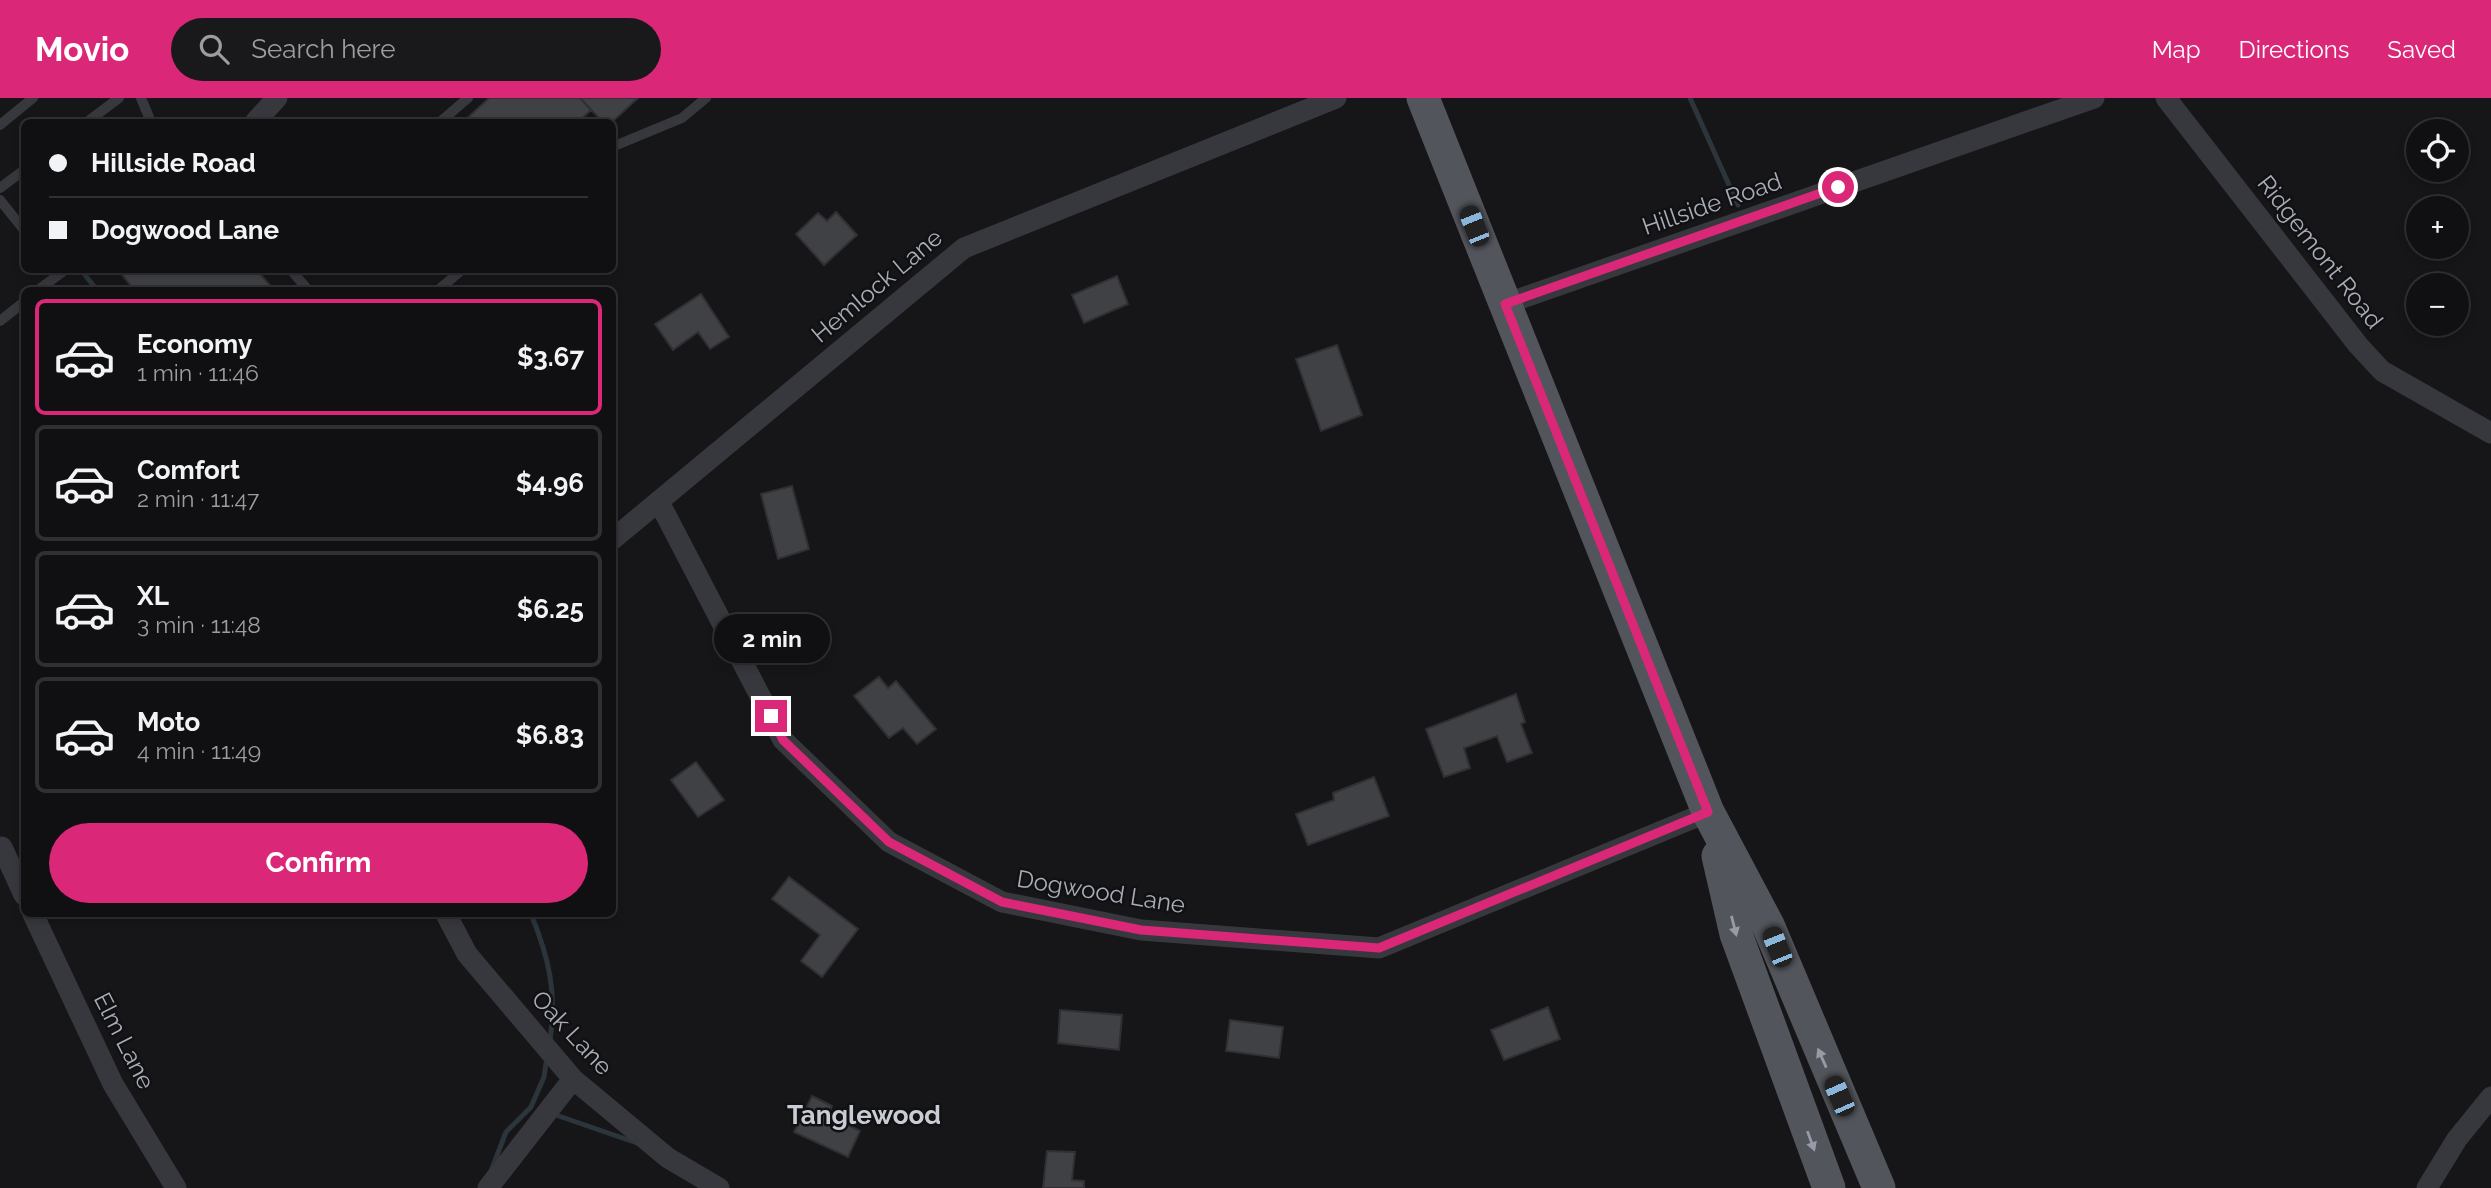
<!DOCTYPE html>
<meta charset="utf-8">
<style>
:root{--surface:#101012;--page:#19191b;--text:#f1f3f6;--muted:#9c9d9f;--line:#303032;--accent:#db2777}
body{margin:0;font-family:Raleway,sans-serif;background:var(--page);color:var(--text);height:100vh;display:flex;flex-direction:column;font-size:26px;white-space:nowrap}
*{box-sizing:border-box;margin:0}
p{font-size:23px;color:var(--muted)}
.icon{flex:none;width:38px;height:38px;fill:none;stroke:currentColor;stroke-width:2;stroke-linecap:round;stroke-linejoin:round}
.map{position:relative;flex:1;overflow:hidden}
.drawer{position:absolute;left:21px;top:189px;width:595px;height:630px;display:flex;flex-direction:column;background:var(--surface);border-radius:10px;box-shadow:0 4px 10px #0003,0 0 0 2px var(--line)}
.drawer>*{flex:none}
.top-card{position:absolute;left:21px;top:21px;width:595px;height:154px;border-radius:10px;box-shadow:0 4px 10px #0003,0 0 0 2px var(--line);display:grid;align-content:center;height:154px;padding:0 28px;background:var(--surface)}
.controls{position:absolute;left:2406px;top:21px;display:grid;gap:14px}
.controls a{display:grid;place-items:center;width:63px;height:63px;border-radius:50%;background:var(--surface);box-shadow:0 4px 10px #0003,0 0 0 2px var(--line);font-size:35px}
.end{position:absolute;width:32px;height:32px;margin:-16px;border:9px solid #db2777;background:#fff;box-shadow:0 0 0 4px #fff}
.from{border-radius:50%}
.bubble{position:absolute;height:49px;border-radius:24px;background:var(--surface);box-shadow:0 4px 10px #0003,0 0 0 2px var(--line);font-size:23px;font-weight:700;line-height:49px;text-align:center}
.car{position:absolute;width:21px;height:42px;margin:-21px -10px;border-radius:9px;box-shadow:0 0 5px 2px #0007;background:linear-gradient(#222 24%,#8ab4d8 0 40%,#222 0 76%,#8ab4d8 0 86%,#222 0)}
.top-card b{display:flex;align-items:center;gap:24px;height:66px;font-size:26px}
.top-card b+b{border-top:2px solid var(--line)}
.top-card i{width:18px;height:18px;background:var(--text)}
ul{padding:12px 0 0;list-style:none}
li{display:flex;align-items:center;gap:21px;height:116px;margin:0 14px 10px;padding:0 14px;border:4px solid var(--line);border-radius:10px}
li div{flex:1}
li b{display:block;font-size:26px}
li em{font-style:normal;font-weight:700}
li.current{border-color:var(--accent)}
li>.icon{width:63px;height:63px;stroke-width:1.5}
.primary-button{display:flex;gap:14px;margin-top:auto;padding:14px 28px}
.primary-button a{flex:1;height:80px;border-radius:42px;background:var(--accent);color:#fff;font-size:28px;font-weight:700;line-height:80px;text-align:center}
header{display:flex;align-items:center;gap:42px;box-sizing:border-box;height:98px;padding:0 35px;background:var(--accent);color:#fff}
header strong{font-size:33px}
nav{display:flex;gap:38px;margin-inline-start:auto;font-size:24px}
.search{width:490px;height:63px;background:var(--page);display:flex;align-items:center;gap:18px;box-sizing:border-box;padding:0 24px;border-radius:38px;color:var(--muted);font-size:26px}
.map>svg:first-child{display:block}
</style>
<header>
<strong>Movio</strong>
<div class="search"><svg class="icon" aria-label="search" viewBox="0 0 24 24"><circle cx="10" cy="10" r="6"/><path d="M15 15l6 6"/></svg>Search here</div>
<nav><a>Map</a><a>Directions</a><a>Saved</a></nav>
</header>
<div class="map">
<svg width="2491" height="1090" viewBox="0 0 2491 1090">
<rect width="100%" height="100%" fill="#161618"/>
<g fill="none" stroke-linecap="round" stroke-linejoin="round">
<path stroke="#2c353c" stroke-width="5" d="M1690,0L1738,107
M81,172L97,192
M531,816C549,860 557,894 550,942
M553,1016L637,1045
M491,1073L506,1034L531,1009L544,979L547,959"/>
</g>
<path fill="#404145" stroke="#303034" stroke-width="2" d="M489,0H580L591,12L578,24H463Z
M580,0H638L612,24H603Z
M836,114L857,137L824,167L796,136L818,115L827,123Z
M118,172H257L274,192H128L132,189Z
M1117,178L1128,206L1084,225L1072,197Z
M701,196L729,239L710,251L698,234L673,252L655,226Z
M1337,247L1362,317L1321,333L1296,261Z
M792,388L809,451L778,461L761,396Z
M879,579L888,590L896,583L936,631L917,646L903,630L889,640L854,598Z
M1516,596L1525,624L1521,626L1532,655L1507,664L1497,638L1464,650L1470,670L1444,679L1426,631Z
M696,664L724,702L698,719L671,682Z
M1374,679L1389,718L1308,747L1296,716L1334,702L1333,695Z
M789,779L858,831L822,879L801,863L820,837L772,801Z
M1548,909L1560,941L1504,962L1491,932Z
M1060,912L1122,917L1119,952L1058,945Z
M1230,922L1283,929L1279,960L1226,953Z
M812,998L832,1008L828,1017L860,1033L848,1059L794,1034Z
M1047,1053L1075,1054L1072,1082L1084,1083V1090H1043Z"/>
<g fill="none" stroke-linecap="round" stroke-linejoin="round">
<path stroke="#37383d" stroke-width="10" d="M141,0L151,24
M87,24L119,0
M440,24L468,0
M0,27L33,0
M612,49L682,20L706,0
M0,90L24,72
M0,102L24,132
M291,172L308,192
M38,192L65,172
M438,192L462,172
M0,223L24,204"/>
<path stroke="#37383d" stroke-width="21" d="M2166,0L2358,247L2382,273L2491,335
M255,24L277,0
M1505,206L2094,0
M659,404L783,642L889,744L1002,804L1141,832L1379,850L1708,714
M612,442L964,150L1336,0
M2,749L24,797
M33,816L113,986L176,1090
M446,816L467,856L573,981L668,1060L719,1090
M488,1090L573,981
M2427,1090L2457,1041L2491,999"/>
<path stroke="#53555c" stroke-width="33" d="M1423,0L1708,714L1768,827L1879,1090
M1718,758L1736,836L1829,1090"/>
</g>
<defs><path id="oneway-solid" d="M-6-.8H1V-3.2L6.5 0L1 3.2V.8H-6Z" transform="scale(1.75)"/></defs>
<g fill="#979ba6">
<use href="#oneway-solid" transform="translate(1734 828) rotate(76)"/>
<use href="#oneway-solid" transform="translate(1822 960) rotate(-114)"/>
<use href="#oneway-solid" transform="translate(1811 1043) rotate(70)"/>
</g>
<g fill="none" stroke-linecap="round" stroke-linejoin="round">
<path stroke="#db2777" stroke-width="9" d="M771,618L783,642L889,744L1002,804L1141,832L1379,850L1708,714L1505,206L1838,89"/>
</g>
<g text-anchor="middle" stroke-width="5" stroke-linejoin="round" paint-order="stroke">
<g font-size="24" fill="#a8adb8" stroke="#111113">
<text transform="translate(1712 106) rotate(-19)" y="8">Hillside Road</text>
<text transform="translate(2320 154) rotate(52)" y="8">Ridgemont Road</text>
<text transform="translate(877 188) rotate(-40)" y="8">Hemlock Lane</text>
<text transform="translate(1101 794) rotate(9)" y="8">Dogwood Lane</text>
<text transform="translate(572 935) rotate(47)" y="8">Oak Lane</text>
<text transform="translate(124 943) rotate(63)" y="8">Elm Lane</text>
</g>
<g font-size="26" font-weight="bold" fill="#c9ccd4" stroke="#111113">
<text x="864" y="1026">Tanglewood</text>
</g>
</g>
</svg>
<div class="controls">
<a><svg class="icon" aria-label="locate" viewBox="0 0 24 24"><circle cx="12" cy="12" r="6"/><path d="M12 2v4M12 18v4M2 12h4M18 12h4"/></svg></a>
<a>+</a>
<a>−</a>
</div>
<i class="end from" style="left:1838px;top:89px"></i>
<i class="end" style="left:771px;top:618px"></i>
<div class="bubble" style="left:714px;top:516px;width:116px">2 min</div>
<i class="car" style="left:1474px;top:128px;rotate:338deg"></i>
<i class="car" style="left:1777px;top:849px;rotate:338deg"></i>
<i class="car" style="left:1839px;top:998px;rotate:336deg"></i>
<div class="top-card">
<b><i class="from"></i>Hillside Road</b>
<b><i></i>Dogwood Lane</b>
</div>
<section class="drawer">
<ul>
<li class="current"><svg class="icon" aria-label="car" viewBox="0 0 24 24"><path d="M5 17H2v-5l4-1 3-4h7l3 4 3 1v5h-3M9 17h6M6 11h13"/><circle cx="7" cy="17" r="2"/><circle cx="17" cy="17" r="2"/></svg><div><b>Economy</b><p>1 min · 11:46</p></div><em>$3.67</em></li>
<li><svg class="icon" aria-label="car" viewBox="0 0 24 24"><path d="M5 17H2v-5l4-1 3-4h7l3 4 3 1v5h-3M9 17h6M6 11h13"/><circle cx="7" cy="17" r="2"/><circle cx="17" cy="17" r="2"/></svg><div><b>Comfort</b><p>2 min · 11:47</p></div><em>$4.96</em></li>
<li><svg class="icon" aria-label="car" viewBox="0 0 24 24"><path d="M5 17H2v-5l4-1 3-4h7l3 4 3 1v5h-3M9 17h6M6 11h13"/><circle cx="7" cy="17" r="2"/><circle cx="17" cy="17" r="2"/></svg><div><b>XL</b><p>3 min · 11:48</p></div><em>$6.25</em></li>
<li><svg class="icon" aria-label="car" viewBox="0 0 24 24"><path d="M5 17H2v-5l4-1 3-4h7l3 4 3 1v5h-3M9 17h6M6 11h13"/><circle cx="7" cy="17" r="2"/><circle cx="17" cy="17" r="2"/></svg><div><b>Moto</b><p>4 min · 11:49</p></div><em>$6.83</em></li>
</ul>
<div class="primary-button"><a>Confirm</a></div>
</section>
</div>
